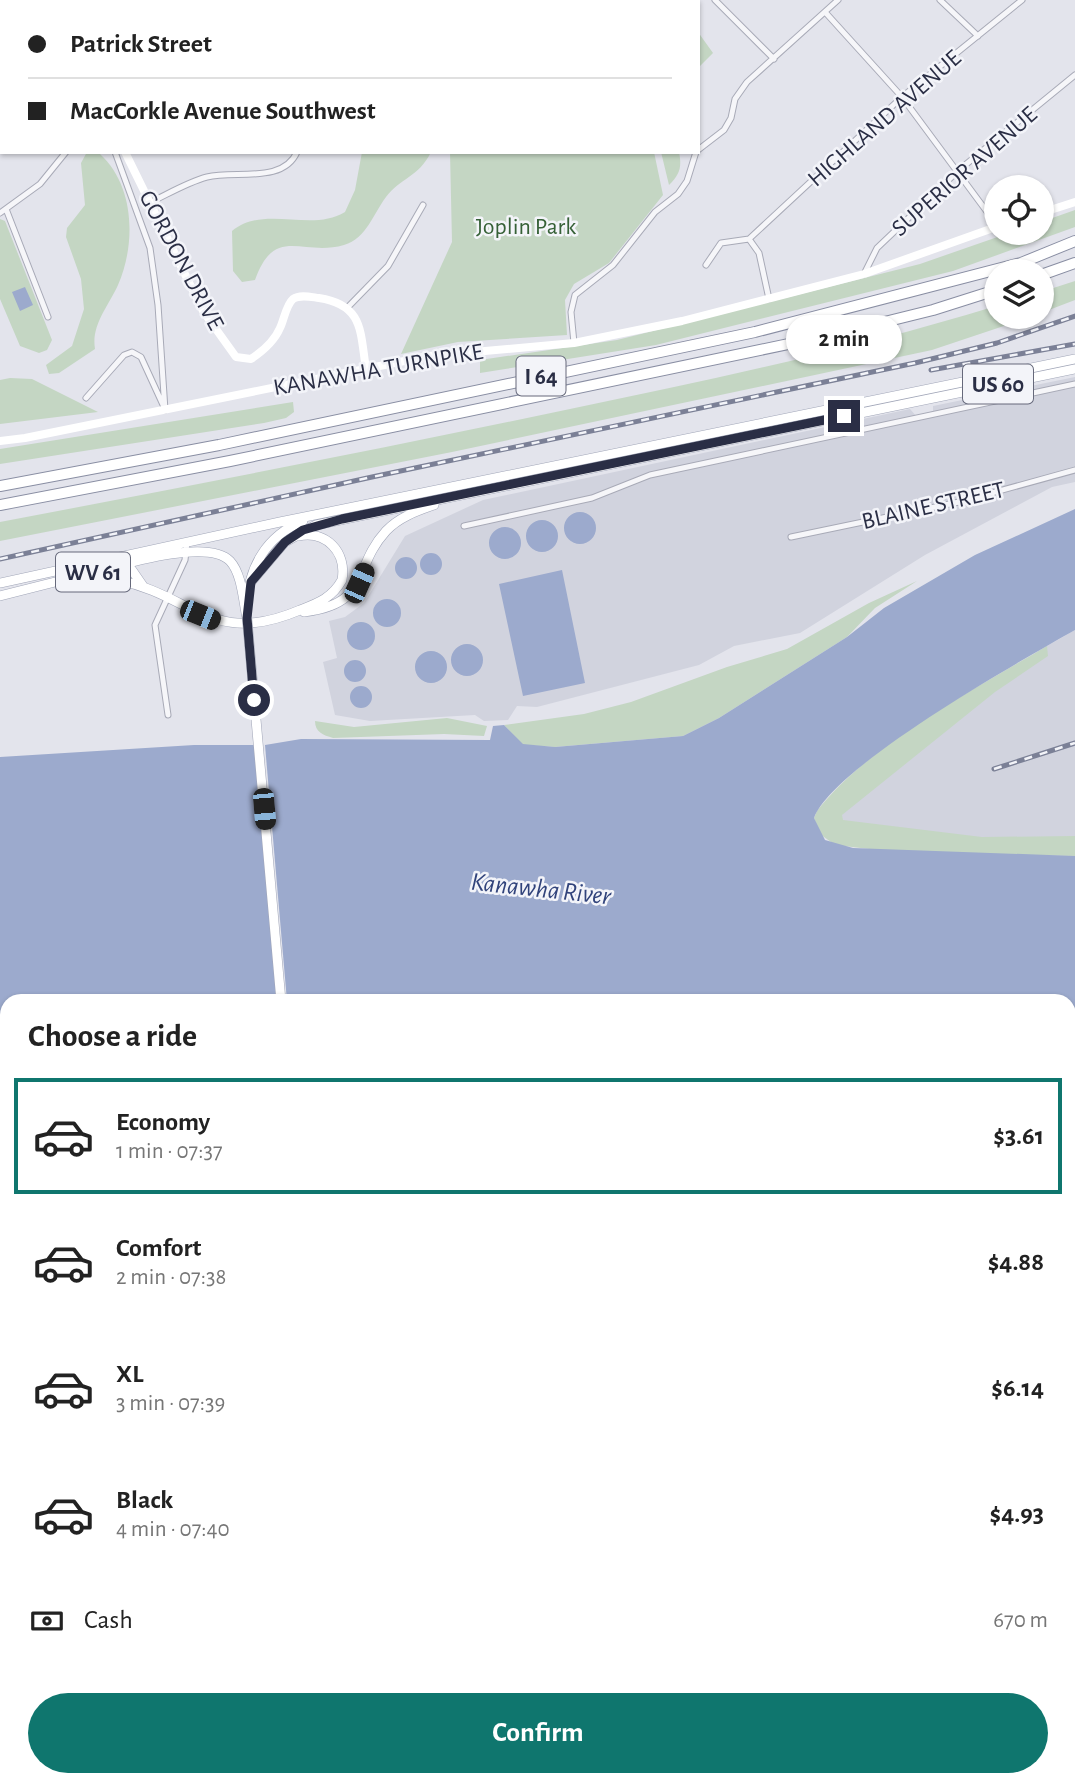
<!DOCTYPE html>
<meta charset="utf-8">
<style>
:root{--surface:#fff;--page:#f6f6f6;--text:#222;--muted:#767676;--line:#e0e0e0;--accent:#0f766e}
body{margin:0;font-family:"Alegreya Sans",sans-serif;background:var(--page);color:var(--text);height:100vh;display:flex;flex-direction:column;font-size:26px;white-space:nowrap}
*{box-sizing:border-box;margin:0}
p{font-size:23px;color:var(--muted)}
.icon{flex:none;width:38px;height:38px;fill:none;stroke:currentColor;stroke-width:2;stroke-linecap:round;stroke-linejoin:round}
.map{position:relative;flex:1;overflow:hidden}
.drawer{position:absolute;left:0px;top:994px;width:1076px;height:793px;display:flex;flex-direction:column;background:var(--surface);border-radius:21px 21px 0 0;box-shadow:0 2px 5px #0004}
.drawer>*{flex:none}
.hud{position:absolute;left:0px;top:0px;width:700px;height:154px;box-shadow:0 2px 5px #0004;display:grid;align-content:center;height:154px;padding:0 28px;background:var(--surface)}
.fabs{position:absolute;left:984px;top:175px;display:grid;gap:14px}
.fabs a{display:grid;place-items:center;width:70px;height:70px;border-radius:50%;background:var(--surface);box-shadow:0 2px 5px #0004;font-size:35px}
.end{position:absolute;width:32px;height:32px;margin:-16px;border:9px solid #2a2e45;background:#fff;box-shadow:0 0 0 4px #fff}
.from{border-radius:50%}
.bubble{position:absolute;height:49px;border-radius:24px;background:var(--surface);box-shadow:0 2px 5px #0004;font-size:23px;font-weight:700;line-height:49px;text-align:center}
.car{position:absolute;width:21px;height:42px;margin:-21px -10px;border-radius:9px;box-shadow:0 0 5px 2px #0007;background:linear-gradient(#222 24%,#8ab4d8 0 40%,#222 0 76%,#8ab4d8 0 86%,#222 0)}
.hud b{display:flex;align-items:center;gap:24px;height:66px;font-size:26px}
.hud b+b{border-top:2px solid var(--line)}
.hud i{width:18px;height:18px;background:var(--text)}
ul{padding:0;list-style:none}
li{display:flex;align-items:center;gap:21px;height:116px;margin:0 14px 10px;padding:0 14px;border:4px solid transparent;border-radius:0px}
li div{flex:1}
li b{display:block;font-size:26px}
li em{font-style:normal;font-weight:700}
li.on{border-color:var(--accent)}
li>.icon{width:63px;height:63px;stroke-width:1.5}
h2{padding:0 28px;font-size:32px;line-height:84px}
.pay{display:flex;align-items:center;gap:18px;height:77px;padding:0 28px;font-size:26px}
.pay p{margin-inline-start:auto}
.primary-button{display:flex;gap:14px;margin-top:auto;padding:14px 28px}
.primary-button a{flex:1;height:80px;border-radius:42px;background:var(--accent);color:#fff;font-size:28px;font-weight:700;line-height:80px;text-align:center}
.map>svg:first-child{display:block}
</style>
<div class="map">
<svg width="1075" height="1786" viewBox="0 0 1075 1786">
<rect width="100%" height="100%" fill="#e3e4ec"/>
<path fill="#d1d3de" d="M1075,377V482L1052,487L925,555L800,633L734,646L699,665L537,707L517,706L508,720L484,721L475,715L370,721L335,715L323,662L337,658L329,621L345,617L364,603L405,536L483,500L910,409L917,417L933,411V406Z
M1075,630V856L895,852L817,811L1040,650Z"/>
<path fill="#c4d6c3" d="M698,32L713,53L698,68Z
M87,152L100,154C135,186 136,244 118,285C108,307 91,325 95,349L59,373L49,374L46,365L72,346L84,309L81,279L66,237L67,228L85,205L81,163Z
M362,152H431C419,177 400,178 386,197C373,214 367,238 344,245C302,257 275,224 255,280L242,282L233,271L232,231C264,204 311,233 345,212L355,190Z
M450,152H654L663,195L609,263L574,284L565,300L567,335L458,342L401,354L452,242Z
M661,152H679C682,167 680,174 669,185Z
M1075,210V227L953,271L656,345L480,373V360L617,340L920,264L1009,233H1041V222Z
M0,219L5,221L52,340L47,350L39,353L20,346L0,299Z
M1075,281V300L1041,313V292Z
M996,306V317H1031L932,350L452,452L0,541V522C190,486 380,449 570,409C713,379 856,349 996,306Z
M10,378L32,379L98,412L0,424V380Z
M293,402L294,412L286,418L264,423L0,464V449Z
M917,581L875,608L847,637L719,718L683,736L555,747L523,745L504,725L584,714L631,702L727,667L787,649L869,603Z
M1047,646L1048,656L995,692L842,815L843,820L982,837L1075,836V856L895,852L835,845L820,834L814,818L817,811C870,743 973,690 1047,646Z
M447,718L487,726L484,736L444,734L333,738C323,735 315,732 315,721L354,727Z
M1069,1163L1075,1164V1196H1069Z
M1069,1359L1075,1360V1472L1069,1497Z
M755,1780H915L898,1786H753Z"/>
<path fill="#9caacd" d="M25,287L33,305L20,311L12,292Z
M1075,509V630C1022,660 833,766 814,818L825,840L853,848L1075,856V1062H1069V1001H7V1021L0,1020V757L194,745H265L301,739L490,740L493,726L504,725L523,744L555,747L683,736L719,718L847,637L884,608L975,555Z
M564 528a16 16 0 1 1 32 0a16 16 0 1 1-32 0Z
M526 536a16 16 0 1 1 32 0a16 16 0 1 1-32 0Z
M489 543a16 16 0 1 1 32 0a16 16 0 1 1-32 0Z
M420 564a11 11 0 1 1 22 0a11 11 0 1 1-22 0Z
M395 568a11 11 0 1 1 22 0a11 11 0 1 1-22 0Z
M562,570L585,683L523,696L499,584Z
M373 613a14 14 0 1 1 28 0a14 14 0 1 1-28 0Z
M347 636a14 14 0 1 1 28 0a14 14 0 1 1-28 0Z
M451 660a16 16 0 1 1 32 0a16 16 0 1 1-32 0Z
M415 667a16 16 0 1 1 32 0a16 16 0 1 1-32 0Z
M344 671a11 11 0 1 1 22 0a11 11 0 1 1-22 0Z
M350 697a11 11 0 1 1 22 0a11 11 0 1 1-22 0Z"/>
<path fill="#e3e4ec" d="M256,745H265L287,1001H277Z"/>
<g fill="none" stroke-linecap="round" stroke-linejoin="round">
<g stroke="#a8aab7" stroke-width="7">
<path id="street" d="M465,0L467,2
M715,0L774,59
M940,0L978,36
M825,12L902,97L996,224
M0,96L2,95
M698,150L724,130L731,118L735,99L747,82L838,0
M115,152L150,248L158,305L165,410
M151,202C168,194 188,182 207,177C235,170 283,184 297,152
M6,209L48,317
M0,213L40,184L66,152
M749,239L902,97L1022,0
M749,239L759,253L769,299
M706,265L721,243L749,239
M864,274L877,248L959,170L1075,75
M348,307L388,266L423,205
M574,343L571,312L575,295L613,265L655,212L678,194L687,181L696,152
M86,398L124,355L132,352L141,357L164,407
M464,526L592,498L650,475L1075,384
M791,537L959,502L1075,470
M168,715L155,625L185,560L187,542
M0,1140H7
M0,1235H7
M0,1337H7
M0,1567L7,1566
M0,1671H7
M1069,1693L1075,1669
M1048,1786L1049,1780"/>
</g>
<g stroke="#a1a6b8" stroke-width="10">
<path id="primary" d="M125,560L143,586
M87,574C118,566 207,537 230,561C242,574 243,600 247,618
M58,581C78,580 97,576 117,580C192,594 211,648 300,610C318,603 332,598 342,580C347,552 326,530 298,536
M251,582L285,542L316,525L1075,369
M0,583L280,522L1075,359
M0,596L63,580
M247,606C248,568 266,536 303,521
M304,612C371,604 352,568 386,531C399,517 417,511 434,505
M0,1056H7
M1069,1747L1075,1746
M1069,1757L1075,1756
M682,1780V1786
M295,1786V1780
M928,1786L946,1780
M966,1786L987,1780"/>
</g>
<g stroke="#898ea3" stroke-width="12">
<path id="highway" d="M1041,275L1075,263
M0,486L219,445L755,332L1021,263L1075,241
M0,505L230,461L836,334L933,310L996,290"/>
</g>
<use href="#street" stroke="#f6f6f9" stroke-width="5"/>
<path stroke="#fff" stroke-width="8" d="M81,0L84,2
M50,2L55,0
M203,2L204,0
M226,2L227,0
M0,30L2,29
M125,152L203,311L236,357L251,359C263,351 274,342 280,328C284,320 286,305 293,299C300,294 311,297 319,298C364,305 360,332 366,369
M1041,213L1075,202
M0,441L25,438L429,356L574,343L682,321L864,274L996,227
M0,1438H7
M24,1786V1780"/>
<use href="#primary" stroke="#fff" stroke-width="9"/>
<use href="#highway" stroke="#fff" stroke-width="10"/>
<g stroke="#7b8096" stroke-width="5">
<path id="rail" d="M931,370L1075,344
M0,559L372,477L915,363L997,343L1075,316
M994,769L1075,743
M1069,1345L1075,1344
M0,1556L7,1555"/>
</g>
<use href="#rail" stroke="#f3f4f9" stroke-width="2.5" stroke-dasharray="8" stroke-linecap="butt"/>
<g stroke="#a1a6b8" stroke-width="10" stroke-linecap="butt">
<path id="primary-bridge" d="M247,618L281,1001"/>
</g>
<use href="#primary-bridge" stroke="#fff" stroke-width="9"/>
</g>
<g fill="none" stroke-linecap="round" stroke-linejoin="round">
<path stroke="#2a2e45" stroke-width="9" d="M254,700L247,618L251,582L285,542L303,530L342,519L844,416"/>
</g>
<g text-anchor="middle" stroke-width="5" stroke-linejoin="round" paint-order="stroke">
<g fill="#f3f4f9" stroke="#66697b" stroke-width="2">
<rect x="516.5" y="356.5" width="49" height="39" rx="5"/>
<rect x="963" y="364.5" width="70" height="39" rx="5"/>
<rect x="56" y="552.5" width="74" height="39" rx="5"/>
</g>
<g font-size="23" font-weight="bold" fill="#2a2e45">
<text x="541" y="384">I 64</text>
<text x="998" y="392">US 60</text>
<text x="93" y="580">WV 61</text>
</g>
<g font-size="24" fill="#2a2e45" stroke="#f3f4f9">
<text transform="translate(884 118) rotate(-41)" y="8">HIGHLAND AVENUE</text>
<text transform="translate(964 171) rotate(-41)" y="8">SUPERIOR AVENUE</text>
<text transform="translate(182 260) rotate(62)" y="8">GORDON DRIVE</text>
<text transform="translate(378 369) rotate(-10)" y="8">KANAWHA TURNPIKE</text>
<text transform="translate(933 505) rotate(-13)" y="8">BLAINE STREET</text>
</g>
<g font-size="24" fill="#366137" stroke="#f3f4f9">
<text x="526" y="234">Joplin Park</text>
</g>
<g font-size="26" font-style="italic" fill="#31437b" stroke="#f3f4f9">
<text transform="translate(541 888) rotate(6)" y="9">Kanawha River</text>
</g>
</g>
</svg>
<div class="fabs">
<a><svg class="icon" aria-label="locate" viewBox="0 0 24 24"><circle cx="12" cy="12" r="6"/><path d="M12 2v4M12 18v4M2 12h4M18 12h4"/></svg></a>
<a><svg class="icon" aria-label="layers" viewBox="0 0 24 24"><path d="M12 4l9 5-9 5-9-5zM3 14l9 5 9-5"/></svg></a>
</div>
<i class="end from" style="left:254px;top:700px"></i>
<i class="end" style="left:844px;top:416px"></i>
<div class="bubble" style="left:786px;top:315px;width:116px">2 min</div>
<i class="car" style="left:359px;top:583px;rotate:24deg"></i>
<i class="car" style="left:200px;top:615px;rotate:112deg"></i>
<i class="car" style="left:264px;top:809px;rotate:175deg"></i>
<div class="hud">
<b><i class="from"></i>Patrick Street</b>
<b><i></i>MacCorkle Avenue Southwest</b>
</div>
<section class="drawer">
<h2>Choose a ride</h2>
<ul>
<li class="on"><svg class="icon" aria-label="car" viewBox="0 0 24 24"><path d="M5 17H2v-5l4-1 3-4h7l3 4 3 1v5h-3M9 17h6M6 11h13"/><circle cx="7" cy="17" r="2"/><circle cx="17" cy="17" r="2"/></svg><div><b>Economy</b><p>1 min · 07:37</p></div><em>$3.61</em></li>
<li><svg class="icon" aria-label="car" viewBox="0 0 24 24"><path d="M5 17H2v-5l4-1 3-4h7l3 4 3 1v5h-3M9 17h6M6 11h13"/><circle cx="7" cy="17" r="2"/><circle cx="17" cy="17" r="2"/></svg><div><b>Comfort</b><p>2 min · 07:38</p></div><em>$4.88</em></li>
<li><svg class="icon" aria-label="car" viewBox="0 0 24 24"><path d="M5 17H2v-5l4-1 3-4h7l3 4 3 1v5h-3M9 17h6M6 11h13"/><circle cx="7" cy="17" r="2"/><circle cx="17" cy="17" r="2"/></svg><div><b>XL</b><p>3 min · 07:39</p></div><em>$6.14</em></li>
<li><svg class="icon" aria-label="car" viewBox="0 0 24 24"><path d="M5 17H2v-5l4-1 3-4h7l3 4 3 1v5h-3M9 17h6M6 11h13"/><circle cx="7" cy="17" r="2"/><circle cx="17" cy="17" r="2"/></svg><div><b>Black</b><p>4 min · 07:40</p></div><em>$4.93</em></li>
</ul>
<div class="pay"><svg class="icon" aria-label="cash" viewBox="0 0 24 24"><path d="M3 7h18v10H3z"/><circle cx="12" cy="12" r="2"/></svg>Cash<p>670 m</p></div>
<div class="primary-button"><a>Confirm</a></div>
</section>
</div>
